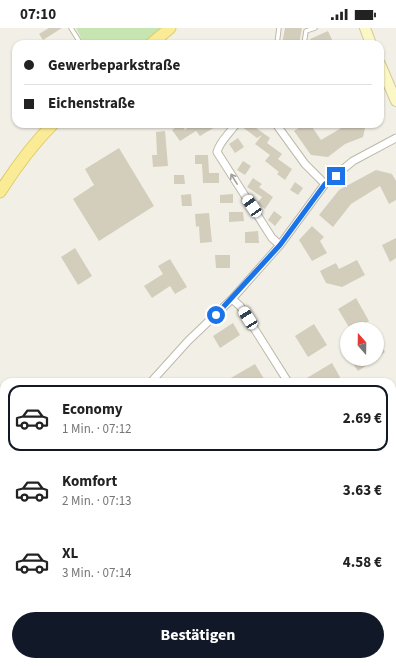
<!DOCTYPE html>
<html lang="de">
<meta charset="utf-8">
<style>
:root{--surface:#fff;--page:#f6f6f6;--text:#222;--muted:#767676;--line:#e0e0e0;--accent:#111827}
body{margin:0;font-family:"Source Sans 3",sans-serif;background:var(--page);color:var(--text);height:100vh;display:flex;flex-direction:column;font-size:15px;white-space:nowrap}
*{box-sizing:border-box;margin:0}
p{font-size:13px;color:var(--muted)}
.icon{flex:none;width:22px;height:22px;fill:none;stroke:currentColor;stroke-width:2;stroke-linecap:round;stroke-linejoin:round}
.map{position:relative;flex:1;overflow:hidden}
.drawer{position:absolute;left:0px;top:350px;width:396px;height:288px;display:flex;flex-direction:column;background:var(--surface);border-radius:12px 12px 0 0;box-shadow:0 1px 3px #0004}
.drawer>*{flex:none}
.guide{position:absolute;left:12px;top:12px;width:372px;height:88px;border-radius:12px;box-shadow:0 1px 3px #0004;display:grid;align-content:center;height:88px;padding:0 12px;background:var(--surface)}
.needle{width:26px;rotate:340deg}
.controls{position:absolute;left:340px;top:294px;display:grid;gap:8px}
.controls a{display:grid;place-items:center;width:44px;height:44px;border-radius:50%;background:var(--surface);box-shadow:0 1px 3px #0004;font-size:20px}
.end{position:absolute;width:18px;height:18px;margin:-9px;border:5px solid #1a73e8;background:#fff;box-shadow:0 0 0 2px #fff}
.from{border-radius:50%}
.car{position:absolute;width:12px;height:24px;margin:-12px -6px;border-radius:5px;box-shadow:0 0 3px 1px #0007;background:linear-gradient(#fff 24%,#345 0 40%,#fff 0 76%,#345 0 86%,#fff 0)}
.guide b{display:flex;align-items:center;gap:14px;height:38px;font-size:15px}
.guide b+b{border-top:1px solid var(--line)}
.guide i{width:10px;height:10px;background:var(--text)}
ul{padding:7px 0 0;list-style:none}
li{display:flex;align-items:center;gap:12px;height:66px;margin:0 8px 6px;padding:0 4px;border:2px solid transparent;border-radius:12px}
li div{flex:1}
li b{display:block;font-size:15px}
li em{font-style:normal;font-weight:700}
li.current{border-color:var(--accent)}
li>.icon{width:36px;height:36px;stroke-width:1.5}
.primary-button{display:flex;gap:8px;margin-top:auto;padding:8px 12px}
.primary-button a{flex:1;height:46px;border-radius:24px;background:var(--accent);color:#fff;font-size:16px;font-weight:700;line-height:46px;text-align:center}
.status{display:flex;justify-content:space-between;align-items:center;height:28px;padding:0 20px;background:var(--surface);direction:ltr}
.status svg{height:11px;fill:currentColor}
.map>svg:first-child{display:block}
</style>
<div class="status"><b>07:10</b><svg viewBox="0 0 49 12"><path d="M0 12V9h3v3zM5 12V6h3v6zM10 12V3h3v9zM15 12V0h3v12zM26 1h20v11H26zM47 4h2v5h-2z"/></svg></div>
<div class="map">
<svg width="396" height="638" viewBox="0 0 396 638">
<rect width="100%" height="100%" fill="#f2f0e6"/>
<path fill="#c6e5b0" d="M76,0H163L142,16H84Z"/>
<path fill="#d3cdbc" d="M49,0H62L43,12L39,6Z
M285,0H302L299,16H282Z
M328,3L334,16H312L310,11Z
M181,96L185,102L192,96H220L200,108L196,103L180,113L172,102Z
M241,96H258L256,100L270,110L267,115L282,126L278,131L292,141L285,152L277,146L279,144L265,133L270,127L255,116L262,107L257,110L241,98Z
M305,96H310L321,112L348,96H366L363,109L345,116L328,129L311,127L294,103Z
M165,103L168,138L153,139L152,127H157L156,104Z
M238,110L244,119L235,125L229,116Z
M119,120L154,178L99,213L73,171L94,157L85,141Z
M195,127H208L209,145H219V155H203L202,136H195Z
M243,133L251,138L245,147L237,142Z
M376,142L392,146L396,153V172L389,176L380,158L351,176L333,199L319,187L339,162Z
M174,147H184L185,156H174Z
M253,150L262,156L259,159L273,169L265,181L257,175L262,169L247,159Z
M295,154L303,160L298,167L290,162Z
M191,166L192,178H182L181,167Z
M233,166V175H220V167Z
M274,183L282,189L275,198L268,192Z
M229,184H243L244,193L229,194Z
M209,185L212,214L200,215L199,198L196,199L195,186Z
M312,198L324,209L320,213L327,225L312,233L299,212Z
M258,203L259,215H245V204Z
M396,210V230L390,234L382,217Z
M75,220L92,248L78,257L61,229Z
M215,227H230V240H216Z
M170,231L187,259L175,266L170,258L152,270L144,258L163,246L158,238Z
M357,232L365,247L342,259L326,255L320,243L336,235L339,241Z
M356,270L369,293L356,301H350L338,281Z
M233,295L240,307L220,320L213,308Z
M314,296L327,317L308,329L295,308Z
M377,312L385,324L377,330Z
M350,331H376L358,343Z
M332,335L341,351L336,354H300Z
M255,336L266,354H224Z"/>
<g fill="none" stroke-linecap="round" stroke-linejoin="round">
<g stroke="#bdb9a9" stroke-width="5.5">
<path id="service" d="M71,0L81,16
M277,16L279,0
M304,16L306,3L315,0
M392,435L396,432
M0,463L4,465"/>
</g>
<g stroke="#bdb9a9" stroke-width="9">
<path id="minor" d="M236,96C229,106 220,113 217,124L272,210L280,217
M276,96L305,136L325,156
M232,271L240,278L288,354
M151,354L188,313L232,271L280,217L325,156L353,133L396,110
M23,638L25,634"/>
</g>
<g stroke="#d1c997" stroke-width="12">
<path id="secondary" d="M365,0L371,16
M380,36L396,73"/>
</g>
<g stroke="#dfcb67" stroke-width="13">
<path id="primary" d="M151,16L170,0
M0,164C16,139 32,117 53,96"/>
</g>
<use href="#service" stroke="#fff" stroke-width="3.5"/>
<use href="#minor" stroke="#fff" stroke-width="7"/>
<use href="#secondary" stroke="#fcf7c6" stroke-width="10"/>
<use href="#primary" stroke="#faeb97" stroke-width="11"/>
<g stroke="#959595" stroke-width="4">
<path id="rail" d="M392,528L396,524
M292,638L296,634"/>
</g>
<use href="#rail" stroke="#fff" stroke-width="2.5" stroke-dasharray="8" stroke-linecap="butt"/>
</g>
<defs><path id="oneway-shaft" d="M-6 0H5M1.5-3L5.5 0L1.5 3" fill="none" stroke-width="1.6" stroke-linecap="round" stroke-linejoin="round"/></defs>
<use stroke="#a2a09a" href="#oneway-shaft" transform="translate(234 151) rotate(-122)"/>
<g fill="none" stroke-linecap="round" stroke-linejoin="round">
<path stroke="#1a73e8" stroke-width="5" d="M216,287L280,217L325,156L336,148"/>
</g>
</svg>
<div class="controls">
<a><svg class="needle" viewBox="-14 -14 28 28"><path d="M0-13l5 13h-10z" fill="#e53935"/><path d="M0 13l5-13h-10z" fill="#767676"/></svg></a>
</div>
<i class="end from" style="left:216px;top:287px"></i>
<i class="end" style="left:336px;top:148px"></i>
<i class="car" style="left:252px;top:178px;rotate:326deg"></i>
<i class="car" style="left:248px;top:290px;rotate:328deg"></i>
<div class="guide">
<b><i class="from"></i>Gewerbeparkstraße</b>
<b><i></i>Eichenstraße</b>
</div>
<section class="drawer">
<ul>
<li class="current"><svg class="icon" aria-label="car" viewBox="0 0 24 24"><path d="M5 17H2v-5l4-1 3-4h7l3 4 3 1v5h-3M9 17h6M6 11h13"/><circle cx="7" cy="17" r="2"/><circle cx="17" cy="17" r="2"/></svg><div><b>Economy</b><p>1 Min. · 07:12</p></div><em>2.69 €</em></li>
<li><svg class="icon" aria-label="car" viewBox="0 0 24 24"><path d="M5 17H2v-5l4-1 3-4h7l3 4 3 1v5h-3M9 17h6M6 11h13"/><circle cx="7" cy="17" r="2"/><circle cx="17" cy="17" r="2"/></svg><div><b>Komfort</b><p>2 Min. · 07:13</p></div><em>3.63 €</em></li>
<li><svg class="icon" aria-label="car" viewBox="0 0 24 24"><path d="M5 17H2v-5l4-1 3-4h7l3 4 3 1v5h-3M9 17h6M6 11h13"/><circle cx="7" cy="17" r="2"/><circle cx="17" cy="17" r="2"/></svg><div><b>XL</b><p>3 Min. · 07:14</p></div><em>4.58 €</em></li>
</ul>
<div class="primary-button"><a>Bestätigen</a></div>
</section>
</div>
